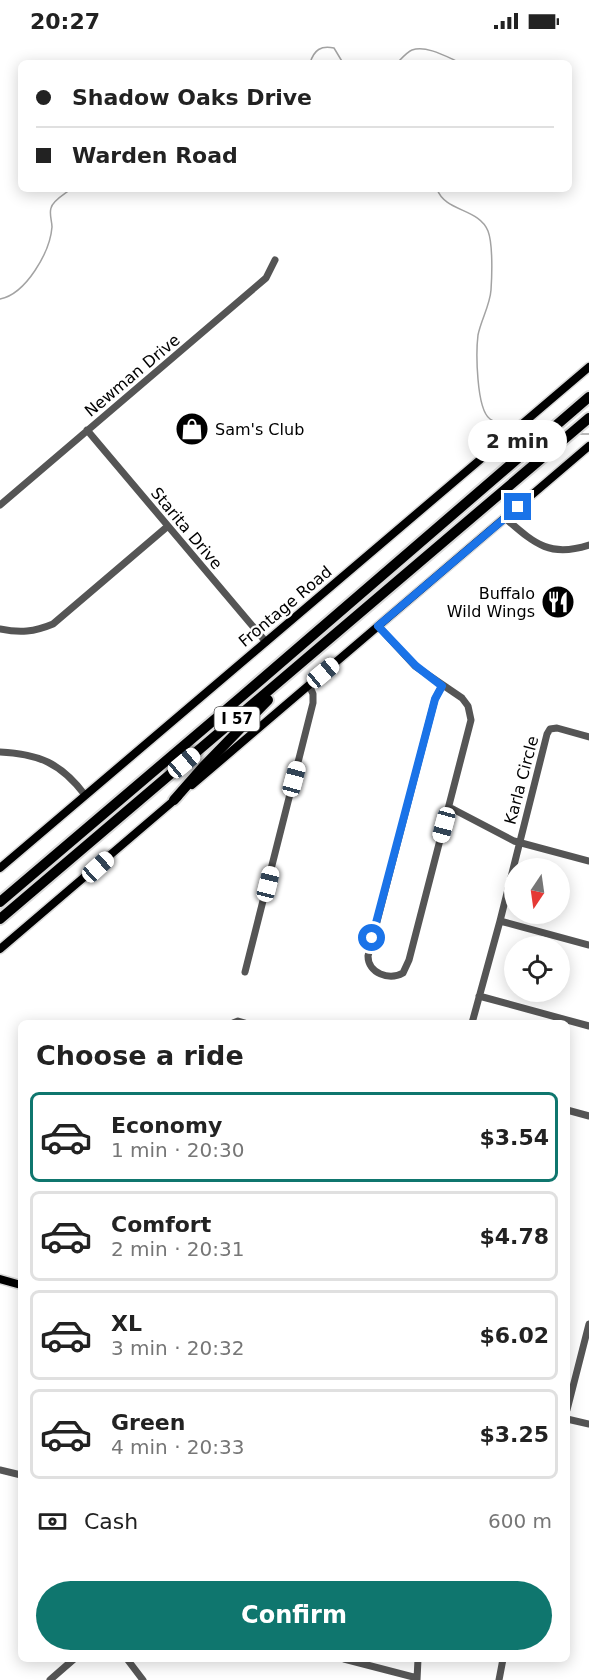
<!DOCTYPE html>
<meta charset="utf-8">
<style>
:root{--surface:#fff;--page:#f6f6f6;--text:#222;--muted:#767676;--line:#e0e0e0;--accent:#0f766e}
body{margin:0;font-family:"DejaVu Sans",sans-serif;background:var(--page);color:var(--text);height:100vh;display:flex;flex-direction:column;font-size:22px;white-space:nowrap}
*{box-sizing:border-box;margin:0}
p{font-size:20px;color:var(--muted)}
.icon{flex:none;width:33px;height:33px;fill:none;stroke:currentColor;stroke-width:2;stroke-linecap:round;stroke-linejoin:round}
.map{position:relative;flex:1;overflow:hidden}
.panel{position:absolute;left:18px;top:978px;width:552px;height:642px;display:flex;flex-direction:column;background:var(--surface);border-radius:9px;box-shadow:0 3px 15px #0003}
.panel>*{flex:none}
.guide{position:absolute;left:18px;top:18px;width:554px;height:132px;border-radius:9px;box-shadow:0 3px 15px #0003;display:grid;align-content:center;height:132px;padding:0 18px;background:var(--surface)}
.needle{width:39px;rotate:193deg}
.buttons{position:absolute;left:504px;top:816px;display:grid;gap:12px}
.buttons a{display:grid;place-items:center;width:66px;height:66px;border-radius:50%;background:var(--surface);box-shadow:0 3px 15px #0003;font-size:30px}
.end{position:absolute;width:27px;height:27px;margin:-14px;border:8px solid #1a73e8;background:#fff;box-shadow:0 0 0 3px #fff}
.from{border-radius:50%}
.bubble{position:absolute;height:42px;border-radius:21px;background:var(--surface);box-shadow:0 3px 15px #0003;font-size:20px;font-weight:700;line-height:42px;text-align:center}
.car{position:absolute;width:18px;height:36px;margin:-18px -9px;border-radius:8px;box-shadow:0 0 4px 2px #0007;background:linear-gradient(#fff 24%,#345 0 40%,#fff 0 76%,#345 0 86%,#fff 0)}
.guide b{display:flex;align-items:center;gap:21px;height:57px;font-size:22px}
.guide b+b{border-top:2px solid var(--line)}
.guide i{width:15px;height:15px;background:var(--text)}
ul{padding:0;list-style:none}
li{display:flex;align-items:center;gap:18px;height:90px;margin:0 12px 9px;padding:0 6px;border:3px solid var(--line);border-radius:9px}
li div{flex:1}
li b{display:block;font-size:22px}
li em{font-style:normal;font-weight:700}
li.current{border-color:var(--accent)}
li>.icon{width:54px;height:54px;stroke-width:1.5}
h2{padding:0 18px;font-size:27px;line-height:72px}
.pay{display:flex;align-items:center;gap:15px;height:66px;padding:0 18px;font-size:22px}
.pay p{margin-inline-start:auto}
.button{display:flex;gap:12px;margin-top:auto;padding:12px 18px}
.button a{flex:1;height:69px;border-radius:36px;background:var(--accent);color:#fff;font-size:24px;font-weight:700;line-height:69px;text-align:center}
.status{display:flex;justify-content:space-between;align-items:center;height:42px;padding:0 30px;background:var(--surface);direction:ltr}
.status svg{height:16px;fill:currentColor}
.map>svg:first-child{display:block}
</style>
<div class="status"><b>20:27</b><svg viewBox="0 0 49 12"><path d="M0 12V9h3v3zM5 12V6h3v6zM10 12V3h3v9zM15 12V0h3v12zM26 1h20v11H26zM47 4h2v5h-2z"/></svg></div>
<div class="map">
<svg width="589" height="1638" viewBox="0 0 589 1638">
<rect width="100%" height="100%" fill="#fff"/>
<g fill="none" stroke-linecap="round" stroke-linejoin="round">
<path stroke="#a3a3a3" stroke-width="1.5" d="M163,21H172
M310,21C314,8 321,3 334,6L343,21
M397,21C401,17 407,10 412,8C427,3 447,15 461,21
M437,147C445,170 479,166 488,189C493,202 492,234 491,248C490,263 481,278 478,293C476,309 476,367 490,377C498,383 507,382 516,383
M0,257C26,252 50,210 52,185C52,179 49,172 51,166C53,158 65,152 71,147
M527,383L546,386
M577,392H589"/>
<g stroke="#dbdbdb" stroke-width="11">
<path id="major" d="M192,743L589,404
M0,826L589,325
M0,907L178,755
M0,1237L21,1243"/>
</g>
<g stroke="#dbdbdb" stroke-width="14">
<path id="highway" d="M174,758L203,725L268,658
M0,860L241,655L589,355
M0,877L589,376"/>
</g>
<path stroke="#555" stroke-width="7" d="M87,388L266,600
M0,463L266,236L275,218
M505,476C534,501 549,516 589,503
M378,584L415,624L462,656L468,664L471,678L409,918L403,931C389,939 368,931 368,914L435,657L442,644
M0,587C20,591 34,590 53,582L168,484
M0,710C39,712 61,721 85,753
M449,765L514,799L589,819
M500,879L589,903
M245,930L313,661V652L309,643
M479,954L589,984
M233,981L238,979L245,981
M472,981L500,879L547,692L550,687L557,686L589,695
M567,1068L589,1074
M567,1368L589,1282
M567,1377L589,1382
M0,1428L21,1433
M127,1617L143,1638
M344,1617L417,1636
M50,1638L74,1617
M417,1638L418,1617
M499,1638L503,1617"/>
<use href="#major" stroke="#000" stroke-width="8"/>
<use href="#highway" stroke="#000" stroke-width="10"/>
</g>
<g fill="none" stroke-linecap="round" stroke-linejoin="round">
<path stroke="#1a73e8" stroke-width="8" d="M372,896L435,657L442,644L416,624L378,584L518,465"/>
</g>
<defs>
<g id="shop-disc" transform="scale(1.725)"><circle r="9.5" fill="#000" stroke="#fff"/><path d="M-5-2.5h2.3a2.7 3.5 0 0 1 5.4 0H5L5.5 6h-11ZM-1.5-2.5h3a1.5 2.3 0 0 0-3 0Z" fill="#fff"/></g>
<g id="restaurant-disc" transform="scale(1.725)"><circle r="9.5" fill="#000" stroke="#fff"/><path d="M-5-6h1v4h1v-4h1v4h1v-4h1v5L-1.5 .5V6h-2V.5L-5-1ZM5-6V6H3V1.5H1.5Q1.5-4 5-6Z" fill="#fff"/></g>
</defs>
<g fill-rule="evenodd">
<use href="#shop-disc" x="192" y="387"/>
<use href="#restaurant-disc" x="558" y="560"/>
</g>
<g text-anchor="middle" stroke-width="4.5" stroke-linejoin="round" paint-order="stroke">
<rect fill="#fff" stroke="#4c4c4c" stroke-width="1.5" x="214.5" y="665" width="45" height="24" rx="4.5"/>
<g font-size="15" font-weight="bold" fill="#000">
<text x="237" y="682">I 57</text>
</g>
<g font-size="16" fill="#000" stroke="#fff">
<text transform="translate(132 333) rotate(-40)" y="6">Newman Drive</text>
<text transform="translate(187 486) rotate(50)" y="6">Starita Drive</text>
<text transform="translate(285 564) rotate(-40)" y="6">Frontage Road</text>
<text transform="translate(521 738) rotate(-75)" y="6">Karla Circle</text>
</g>
<g font-size="16" fill="#000" stroke="#fff" text-anchor="start">
<text x="215" y="393">Sam's Club</text>
<text x="535" y="557" text-anchor="end">Buffalo<tspan x="535" dy="18">Wild Wings</tspan></text>
</g>
</g>
</svg>
<div class="buttons">
<a><svg class="needle" viewBox="-14 -14 28 28"><path d="M0-13l5 13h-10z" fill="#e53935"/><path d="M0 13l5-13h-10z" fill="#767676"/></svg></a>
<a><svg class="icon" aria-label="locate" viewBox="0 0 24 24"><circle cx="12" cy="12" r="6"/><path d="M12 2v4M12 18v4M2 12h4M18 12h4"/></svg></a>
</div>
<i class="end from" style="left:372px;top:896px"></i>
<i class="end" style="left:518px;top:465px"></i>
<div class="bubble" style="left:468px;top:378px;width:99px">2 min</div>
<i class="car" style="left:323px;top:631px;rotate:50deg"></i>
<i class="car" style="left:184px;top:721px;rotate:50deg"></i>
<i class="car" style="left:294px;top:737px;rotate:15deg"></i>
<i class="car" style="left:444px;top:783px;rotate:195deg"></i>
<i class="car" style="left:98px;top:825px;rotate:48deg"></i>
<i class="car" style="left:268px;top:842px;rotate:14deg"></i>
<div class="guide">
<b><i class="from"></i>Shadow Oaks Drive</b>
<b><i></i>Warden Road</b>
</div>
<section class="panel">
<h2>Choose a ride</h2>
<ul>
<li class="current"><svg class="icon" aria-label="car" viewBox="0 0 24 24"><path d="M5 17H2v-5l4-1 3-4h7l3 4 3 1v5h-3M9 17h6M6 11h13"/><circle cx="7" cy="17" r="2"/><circle cx="17" cy="17" r="2"/></svg><div><b>Economy</b><p>1 min · 20:30</p></div><em>$3.54</em></li>
<li><svg class="icon" aria-label="car" viewBox="0 0 24 24"><path d="M5 17H2v-5l4-1 3-4h7l3 4 3 1v5h-3M9 17h6M6 11h13"/><circle cx="7" cy="17" r="2"/><circle cx="17" cy="17" r="2"/></svg><div><b>Comfort</b><p>2 min · 20:31</p></div><em>$4.78</em></li>
<li><svg class="icon" aria-label="car" viewBox="0 0 24 24"><path d="M5 17H2v-5l4-1 3-4h7l3 4 3 1v5h-3M9 17h6M6 11h13"/><circle cx="7" cy="17" r="2"/><circle cx="17" cy="17" r="2"/></svg><div><b>XL</b><p>3 min · 20:32</p></div><em>$6.02</em></li>
<li><svg class="icon" aria-label="car" viewBox="0 0 24 24"><path d="M5 17H2v-5l4-1 3-4h7l3 4 3 1v5h-3M9 17h6M6 11h13"/><circle cx="7" cy="17" r="2"/><circle cx="17" cy="17" r="2"/></svg><div><b>Green</b><p>4 min · 20:33</p></div><em>$3.25</em></li>
</ul>
<div class="pay"><svg class="icon" aria-label="cash" viewBox="0 0 24 24"><path d="M3 7h18v10H3z"/><circle cx="12" cy="12" r="2"/></svg>Cash<p>600 m</p></div>
<div class="button"><a>Confirm</a></div>
</section>
</div>
